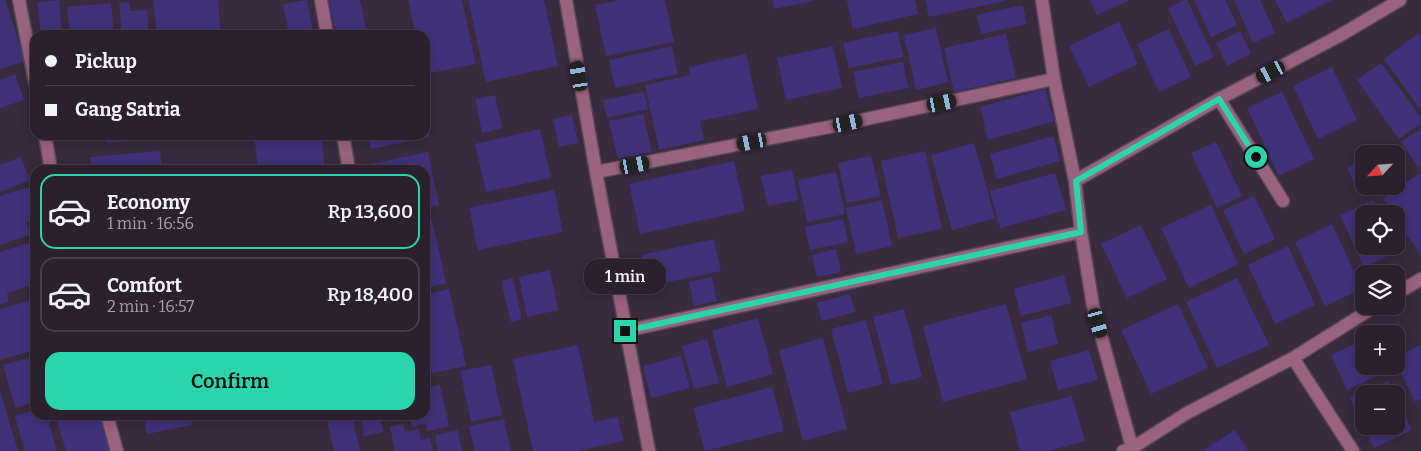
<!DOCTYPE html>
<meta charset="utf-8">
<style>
:root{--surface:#2b202e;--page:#332836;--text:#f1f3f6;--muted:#a6a3aa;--line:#473e4a;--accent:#2ad5ac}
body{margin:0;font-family:Bitter,serif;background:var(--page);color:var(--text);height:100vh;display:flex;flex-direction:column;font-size:19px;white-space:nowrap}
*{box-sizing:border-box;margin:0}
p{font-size:16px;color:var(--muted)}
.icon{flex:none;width:28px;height:28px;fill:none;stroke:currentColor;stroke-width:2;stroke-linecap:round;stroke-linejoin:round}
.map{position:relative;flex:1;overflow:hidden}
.details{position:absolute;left:30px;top:165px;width:400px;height:255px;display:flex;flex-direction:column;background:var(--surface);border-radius:15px;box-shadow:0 2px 12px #0003,0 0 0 1px var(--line)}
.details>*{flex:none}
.guide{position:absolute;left:30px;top:30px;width:400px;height:110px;border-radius:15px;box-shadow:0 2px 12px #0003,0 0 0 1px var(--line);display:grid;align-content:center;height:110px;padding:0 15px;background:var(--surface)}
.needle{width:32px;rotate:244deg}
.controls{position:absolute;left:1355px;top:145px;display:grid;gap:10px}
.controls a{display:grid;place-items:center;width:50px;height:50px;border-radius:10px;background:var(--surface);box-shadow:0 2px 12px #0003,0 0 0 1px var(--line);font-size:25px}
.end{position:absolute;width:22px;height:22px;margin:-11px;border:6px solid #2ad5ac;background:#111;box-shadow:0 0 0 2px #111}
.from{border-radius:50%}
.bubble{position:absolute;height:35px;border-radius:15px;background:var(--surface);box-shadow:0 2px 12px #0003,0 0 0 1px var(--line);font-size:16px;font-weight:600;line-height:35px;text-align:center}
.car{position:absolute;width:15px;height:30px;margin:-15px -8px;border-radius:6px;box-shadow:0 0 4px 1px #0007;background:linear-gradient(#222 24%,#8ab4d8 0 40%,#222 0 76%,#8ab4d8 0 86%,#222 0)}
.guide b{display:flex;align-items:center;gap:18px;height:48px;font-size:19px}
.guide b+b{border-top:1px solid var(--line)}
.guide i{width:12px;height:12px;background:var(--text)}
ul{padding:9px 0 0;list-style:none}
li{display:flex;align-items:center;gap:15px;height:75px;margin:0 10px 8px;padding:0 5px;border:2px solid var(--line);border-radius:15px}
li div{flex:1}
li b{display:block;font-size:19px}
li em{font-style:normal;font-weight:600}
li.current{border-color:var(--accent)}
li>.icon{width:45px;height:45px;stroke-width:1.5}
.button{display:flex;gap:10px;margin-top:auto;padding:10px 15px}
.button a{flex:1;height:58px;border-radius:15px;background:var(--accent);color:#111;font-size:20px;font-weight:600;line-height:58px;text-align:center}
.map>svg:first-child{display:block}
</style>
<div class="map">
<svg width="1421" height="451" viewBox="0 0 1421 451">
<rect width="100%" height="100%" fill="#392a3e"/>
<path fill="#3f3179" d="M0,0H5L25,61L0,69Z
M59,0L62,35H41L37,2Z
M153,0H218L221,35H157Z
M307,0L313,33L289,35L283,4Z
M329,0H360L367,35H336Z
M408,0H462L476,64L425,74V35H416Z
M468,0H544L558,66L486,82Z
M620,0H665L674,42L606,56L595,5Z
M772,0H813V1L774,9Z
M847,0H915L918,14L853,29Z
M925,0H1005V1L929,17Z
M1090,0H1130L1097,15Z
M1184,0H1187L1214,57L1195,66L1168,8Z
M1194,0H1225L1237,25L1211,37Z
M1234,0H1260L1275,33L1253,43Z
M1275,0H1332L1287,23Z
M129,2L130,11L147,10L149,35H122L119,3Z
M111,3L114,35H70L67,7Z
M1023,5L1027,24L981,34L977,15Z
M1119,22L1138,64L1089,87L1069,46Z
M936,28L948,82L916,90L904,35Z
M1169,29L1191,77L1159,92L1137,44Z
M898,31L903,57L849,68L843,43Z
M1240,31L1251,54L1227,66L1216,43Z
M1006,34L1016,78L954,92L944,48Z
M1418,34L1421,38V110L1384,59Z
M672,46L678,74L615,88L609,60Z
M833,46L842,88L786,100L777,58Z
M746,54L758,109L700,121L704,140L659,150L645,85L690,75L689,67Z
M903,62L908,88L859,98L853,72Z
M1381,63L1421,118V123L1399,139L1357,80Z
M1332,67L1357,120L1318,139L1293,86Z
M15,74L24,100L0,108V80Z
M1045,89L1054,121L988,140L980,107Z
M644,92L648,109L607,118L603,100Z
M1282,92L1314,159L1279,176L1247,108Z
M495,95L502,128L482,133L475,99Z
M643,114L652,152L618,159L609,121Z
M572,115L578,143L559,147L553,119Z
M425,117L430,137L371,149L368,135H425Z
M540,129L551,178L486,192L475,144Z
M1421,129V165L1418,167L1401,142Z
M106,135H175V137L107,143Z
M254,135H322L325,170H258Z
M1053,136L1060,161L997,179L990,154Z
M1216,142L1242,196L1217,208L1191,153Z
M974,143L995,218L952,230L931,155Z
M160,151L162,170H92L90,157Z
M925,151L942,229L898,238L881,161Z
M428,152L439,205L425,208V170H366L365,165Z
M871,156L881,196L847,203L838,163Z
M21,157L30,180L0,192V165Z
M1364,160V186H1371L1358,192L1347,168Z
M734,161L745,211L640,234L629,184Z
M792,170L798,200L768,206L761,176Z
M836,172L845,214L807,222L798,180Z
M1421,172V255L1396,219V214H1393L1383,199Z
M1055,173L1066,210L1000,228L990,191Z
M29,187L35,204V219L26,222L30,235L0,245V196Z
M554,190L563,232L478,250L469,208Z
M1254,196L1275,239L1244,254L1223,210Z
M882,200L892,246L856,254L846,208Z
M1374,200L1380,214H1364V246H1396L1398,251L1364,267L1340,215Z
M1211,205L1238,264L1189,288L1161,228Z
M432,219L446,283L425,288V220Z
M843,219L848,242L810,250L805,227Z
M1332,224L1362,289L1325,306L1295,242Z
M1141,225L1167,279L1127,298L1101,244Z
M714,239L721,271L649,286L642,255Z
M35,241V284L7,293L9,302L0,304V252Z
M1288,246L1315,305L1275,324L1248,265Z
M836,249L841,272L817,277L812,255Z
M550,270L558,310L527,317L519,277Z
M1064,275L1071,303L1021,316L1014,289Z
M712,277L717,301L694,306L689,282Z
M513,278L522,319L511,322L501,281Z
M1237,278L1269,345L1217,368L1186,302Z
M449,289L466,366L432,373L425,344V295Z
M850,294L855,312L822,321L817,303Z
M35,299V350L0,360V309Z
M1006,304L1027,379L943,402L923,326Z
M1178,304L1208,368L1151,394L1121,330Z
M904,309L922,377L891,385L873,317Z
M1051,315L1058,344L1028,352L1021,323Z
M758,318L773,374L727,387L712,331Z
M866,320L883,384L848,393L831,329Z
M823,338L847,429L803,441L779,350Z
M707,339L719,383L694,389L682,346Z
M1364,340V366H1383L1385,372L1347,390L1331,355Z
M578,345L594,422L618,417L623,441L576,451H533L513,359Z
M1421,345V399L1415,402L1396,362V356Z
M1089,350L1098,380L1058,390L1050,361Z
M35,356V402L15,408L3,365Z
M681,356L690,388L651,398L643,366Z
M491,365L502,415L471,422L460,371Z
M1388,381L1395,394H1364V426H1396V397L1412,430L1374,448L1350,398Z
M440,385L449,426L428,431L426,423L412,427L410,419L395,422L393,415H425V388Z
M772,387L784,431L705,451L693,408Z
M0,391L18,451H0Z
M1072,396L1085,441L1048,451H1020L1010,412Z
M35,410V415H47L57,451H25L15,416Z
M68,415H100L111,451H66L56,418Z
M144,415H190L192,425L147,434Z
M329,415H352L360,451H334L326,416Z
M360,415H379L383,432L364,436Z
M504,419L511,451H475L469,426Z
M403,424L405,432L419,429L421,440L430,438L433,451H395L390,427Z
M458,430L462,451H438L435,435Z
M1235,430L1248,451H1202Z"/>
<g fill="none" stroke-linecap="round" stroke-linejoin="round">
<g stroke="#56485a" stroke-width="15">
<path id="minor" d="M19,0L35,82
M321,0L327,35
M566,0L596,172L649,451
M1042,0L1054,79L1075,181L1081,232L1093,306L1133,451
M1219,99L1283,201
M45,135L51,170
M343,135L349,170
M596,172L829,127L1054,79
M1075,181L1219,99L1339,36L1400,0
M1396,294L1421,279
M625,331L1081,232
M1293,358L1353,451
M107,415L117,451
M1123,451L1132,448L1187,413L1293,358L1376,306"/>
</g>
<use href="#minor" stroke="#99627f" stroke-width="12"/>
</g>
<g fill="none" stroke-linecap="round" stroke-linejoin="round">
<path stroke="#2ad5ac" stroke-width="6" d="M625,331L1081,232L1076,181L1219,99L1256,157"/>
</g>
</svg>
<div class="controls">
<a><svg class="needle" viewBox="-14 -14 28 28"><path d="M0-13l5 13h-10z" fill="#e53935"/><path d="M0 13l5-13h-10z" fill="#a6a3aa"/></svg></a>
<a><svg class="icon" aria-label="locate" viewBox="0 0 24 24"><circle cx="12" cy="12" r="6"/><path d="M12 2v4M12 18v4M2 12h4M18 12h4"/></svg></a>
<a><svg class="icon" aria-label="layers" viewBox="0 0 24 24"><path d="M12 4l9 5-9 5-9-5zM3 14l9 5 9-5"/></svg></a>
<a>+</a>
<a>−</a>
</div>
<i class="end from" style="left:1256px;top:157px"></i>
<i class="end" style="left:625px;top:331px"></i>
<div class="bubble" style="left:584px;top:259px;width:82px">1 min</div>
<i class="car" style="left:1271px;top:72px;rotate:243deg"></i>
<i class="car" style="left:579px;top:76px;rotate:350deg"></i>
<i class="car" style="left:942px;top:103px;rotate:78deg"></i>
<i class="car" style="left:848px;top:123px;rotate:78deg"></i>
<i class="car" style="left:752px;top:142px;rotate:259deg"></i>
<i class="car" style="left:635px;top:165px;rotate:79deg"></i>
<i class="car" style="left:1098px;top:323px;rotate:164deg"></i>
<div class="guide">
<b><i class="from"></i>Pickup</b>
<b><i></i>Gang Satria</b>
</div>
<section class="details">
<ul>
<li class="current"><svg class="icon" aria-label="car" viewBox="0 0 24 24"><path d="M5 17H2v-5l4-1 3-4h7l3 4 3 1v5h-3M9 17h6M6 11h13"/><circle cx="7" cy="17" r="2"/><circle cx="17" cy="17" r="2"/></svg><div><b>Economy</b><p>1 min · 16:56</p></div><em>Rp 13,600</em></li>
<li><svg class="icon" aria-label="car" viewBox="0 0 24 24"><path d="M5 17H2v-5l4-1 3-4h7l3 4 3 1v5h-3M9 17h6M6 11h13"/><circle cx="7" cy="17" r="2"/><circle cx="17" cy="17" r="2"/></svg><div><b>Comfort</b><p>2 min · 16:57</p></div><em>Rp 18,400</em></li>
</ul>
<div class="button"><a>Confirm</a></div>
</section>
</div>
